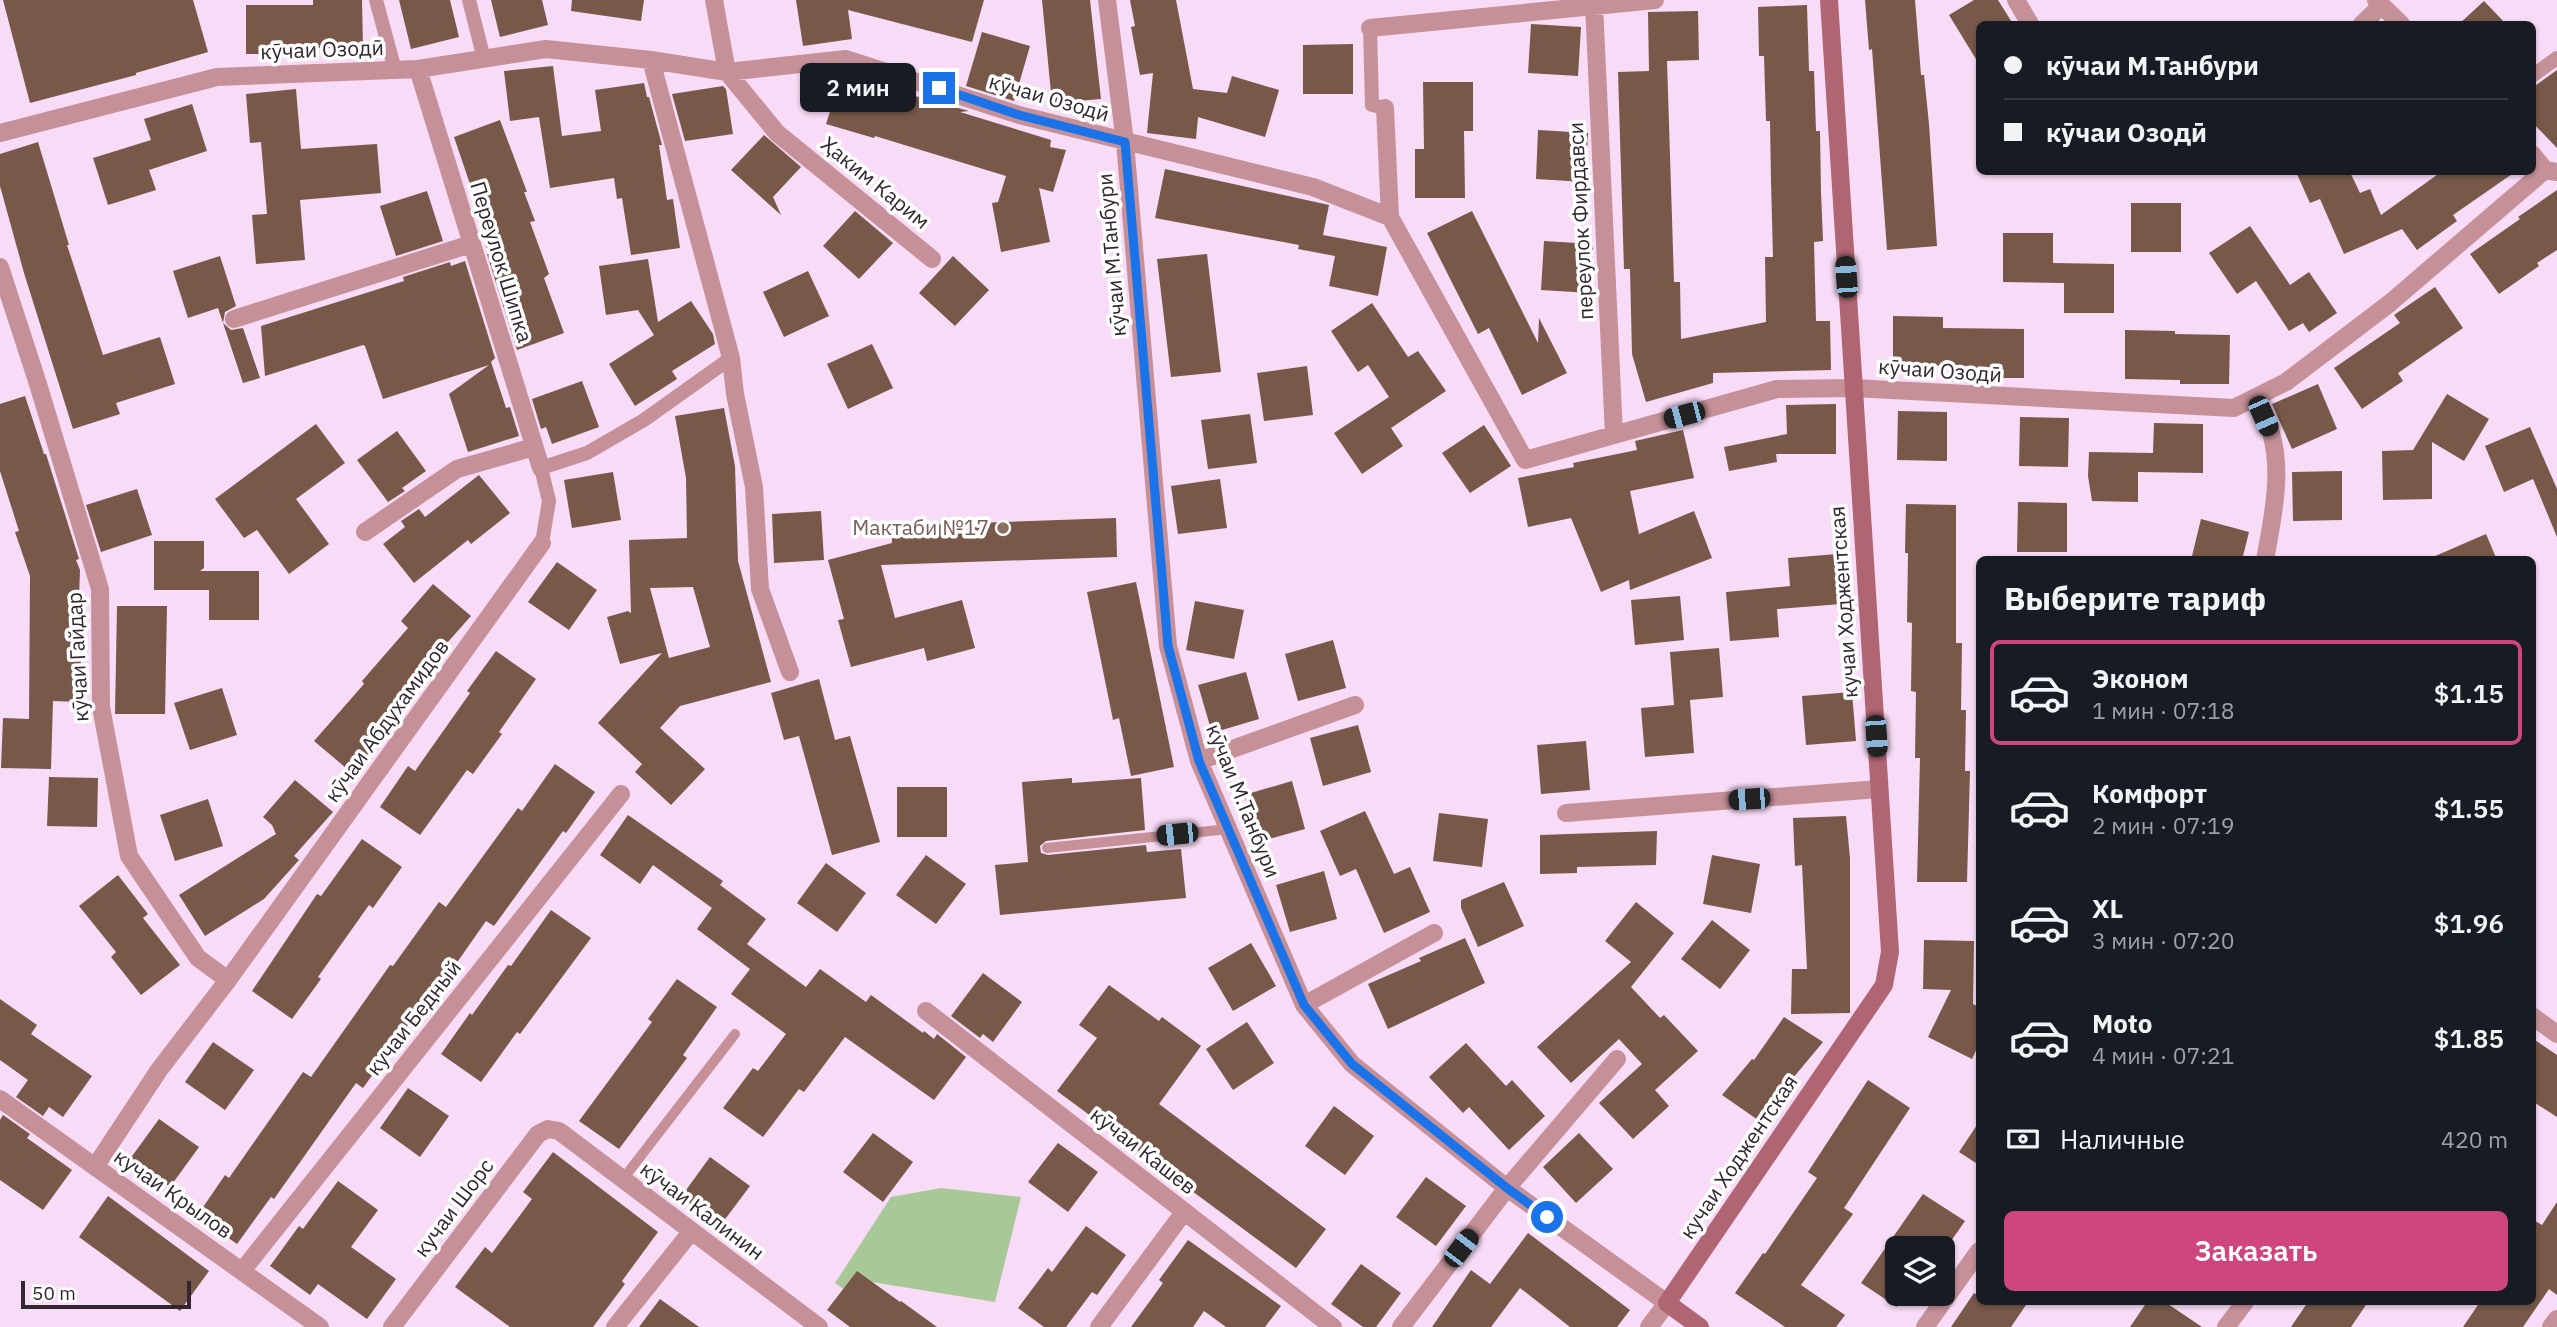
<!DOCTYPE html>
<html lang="ru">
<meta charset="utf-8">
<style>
:root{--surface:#171b24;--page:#242831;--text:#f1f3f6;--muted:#9ea1a6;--line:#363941;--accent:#cf457d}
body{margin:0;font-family:"IBM Plex Sans",sans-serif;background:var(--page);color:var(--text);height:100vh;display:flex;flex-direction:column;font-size:26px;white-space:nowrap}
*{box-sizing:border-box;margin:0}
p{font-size:23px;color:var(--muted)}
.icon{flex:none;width:38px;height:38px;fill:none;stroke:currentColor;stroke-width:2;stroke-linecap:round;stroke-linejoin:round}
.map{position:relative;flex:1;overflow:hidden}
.details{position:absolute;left:1976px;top:556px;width:560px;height:749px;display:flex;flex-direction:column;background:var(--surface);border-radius:10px;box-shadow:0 2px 5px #0004}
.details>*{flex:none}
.banner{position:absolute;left:1976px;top:21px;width:560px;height:154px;border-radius:10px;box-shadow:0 2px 5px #0004;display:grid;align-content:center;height:154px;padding:0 28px;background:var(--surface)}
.buttons{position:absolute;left:1885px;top:1236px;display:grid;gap:14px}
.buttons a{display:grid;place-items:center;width:70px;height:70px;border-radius:10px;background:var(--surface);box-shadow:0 2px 5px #0004;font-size:35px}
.scale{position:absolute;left:21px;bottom:18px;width:170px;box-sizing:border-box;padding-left:7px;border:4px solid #312631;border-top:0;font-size:19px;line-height:24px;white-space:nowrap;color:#312631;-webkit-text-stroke:5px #fff;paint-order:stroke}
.end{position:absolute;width:32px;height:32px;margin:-16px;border:9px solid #1a73e8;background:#fff;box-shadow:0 0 0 4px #fff}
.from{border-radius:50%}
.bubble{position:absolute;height:49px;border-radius:10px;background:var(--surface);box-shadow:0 2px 5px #0004;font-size:23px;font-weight:600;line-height:49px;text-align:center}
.car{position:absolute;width:21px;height:42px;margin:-21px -10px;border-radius:9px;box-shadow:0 0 5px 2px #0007;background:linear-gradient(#222 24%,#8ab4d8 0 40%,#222 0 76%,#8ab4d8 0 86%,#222 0)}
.banner b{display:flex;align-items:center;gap:24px;height:66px;font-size:26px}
.banner b+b{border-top:2px solid var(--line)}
.banner i{width:18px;height:18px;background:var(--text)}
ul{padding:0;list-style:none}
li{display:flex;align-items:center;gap:21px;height:105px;margin:0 14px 10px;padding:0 14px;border:4px solid transparent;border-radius:10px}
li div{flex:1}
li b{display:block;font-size:26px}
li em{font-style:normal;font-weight:600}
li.selected{border-color:var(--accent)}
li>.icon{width:63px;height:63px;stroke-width:1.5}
h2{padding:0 28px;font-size:32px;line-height:84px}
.pay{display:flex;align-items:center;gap:18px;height:77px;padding:0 28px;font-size:26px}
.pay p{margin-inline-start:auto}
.action{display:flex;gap:14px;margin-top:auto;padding:14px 28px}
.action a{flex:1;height:80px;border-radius:10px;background:var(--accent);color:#fff;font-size:28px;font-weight:600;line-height:80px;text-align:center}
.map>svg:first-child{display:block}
</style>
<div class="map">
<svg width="2557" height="1327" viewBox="0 0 2557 1327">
<rect width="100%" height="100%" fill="#f8dbf6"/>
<path fill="#a8c997" d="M941,1188L1021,1197L995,1302L872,1282L859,1300L835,1283L891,1197Z"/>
<path fill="#775849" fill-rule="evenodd" d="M3,0H193L208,52L136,73V75L30,103Z
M313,0H362L363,48H296V54H246V5H313Z
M399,0H450L459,37L411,49Z
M491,0H542L548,25L500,37Z
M572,0H644L641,21L571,11Z
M796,0H984L972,42L848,10L852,39L803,46Z
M1042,0H1090L1101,99L1052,103Z
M1130,0H1176L1193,89L1227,93L1232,76L1279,90L1265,137L1198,117L1196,139L1147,133L1153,73L1140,75L1131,27L1135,26Z
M1865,0H1915L1921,75H1924L1929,124L1937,246L1887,250L1872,49L1869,50Z
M1974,0H1998L2013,24H1979V64L1949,15Z
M2484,1L2506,24H2459Z
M1807,5L1809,71H1814L1816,131H1820L1821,192L1823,241L1814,242L1816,321H1830L1831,370L1713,373V383L1646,402L1632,354L1630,269H1624L1618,72L1649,71L1648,12L1698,11L1699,60L1667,61L1674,282H1680L1681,339L1766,322L1765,257H1773L1771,181L1770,121H1766L1764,56H1759L1758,7Z
M1531,24L1581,27L1578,76L1528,73Z
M982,32L1030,46L1014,101L966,86Z
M1353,44V94H1303V45Z
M553,66L562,136L601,131L595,90L644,83L647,97H649L662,145H659L667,200L673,199L680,248L631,255L622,198L617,199L614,178L550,188L539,117L510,121L504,71Z
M2557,70V148L2532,122V88Z
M841,77L901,95V92L969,111L960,112L1051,140L1050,147L1066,150L1053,192L1039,188L1050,242L1001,252L992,203L998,202L1006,176L875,136L874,138L826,124Z
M1423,82H1473V131H1464L1465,198H1415V149H1424Z
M723,86L726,89L733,134L685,141L672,94Z
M296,89L301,149L377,144L381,193L300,200L305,260L256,264L252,215L267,214L261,142L250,143L246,94Z
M192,104L207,151L149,170L156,190L108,205L93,158L151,140L144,119Z
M500,120L527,192H524L535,221L530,222L549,274L544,278L564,333L517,350L487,254H489L485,244L490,243L454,137Z
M1538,130L1588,133L1585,182L1536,179Z
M764,135L801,167L773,197L781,215L731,170Z
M38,142L69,245H67L103,355L160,337L175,384L116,403L120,414L73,429L24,273L0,186V154Z
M1165,169L1329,205L1323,235L1387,247L1378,296L1329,286L1335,256L1298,249L1299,245L1155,218Z
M2296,172H2350L2360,193L2370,189L2381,215L2441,172H2515L2453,215L2457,221L2417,250L2402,229L2344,254L2320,199L2310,203Z
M2557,190V250L2537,263L2539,266L2499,294L2470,254L2520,219L2518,217Z
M427,191L443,241L396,256L380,206Z
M2131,203H2181V252H2131Z
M855,211L893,243L859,279L823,246Z
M1472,211L1538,343L1539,318L1567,373L1522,395L1489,328L1478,334L1427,233Z
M2250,226L2290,285L2309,272L2337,313L2309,332L2303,323L2289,331L2256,281L2237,294L2209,253Z
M2003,233H2053V263L2114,264V313H2064V283L2003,282Z
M1544,241L1593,244L1590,293L1541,290Z
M1207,254L1221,372L1171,377L1157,259Z
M220,256L236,306L225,312L223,323L231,330L243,328L260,378L243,383L218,308L188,318L173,271Z
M953,256L989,290L955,326L919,293Z
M648,259L658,322L691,301L713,334L715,344L672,371L677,379L635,406L609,364L654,335L638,310L606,315L599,266Z
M465,261L495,358L491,362L506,408L510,407L519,436L468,452L449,394L489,365L383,399L365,346L363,345L265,376L261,326L404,281L403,277L450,262L451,266Z
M808,271L829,316L784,337L763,292Z
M2435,287L2463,328L2398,373L2403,381L2362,409L2334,368L2400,323L2394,315Z
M1372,303L1408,357L1418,351L1446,391L1391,428L1403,446L1362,474L1334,433L1389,397L1368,365L1358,372L1331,331Z
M1893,316L1943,317V328L2024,329V378H1975V366L1893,365Z
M2125,330L2175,331V334L2230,335L2229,384H2180V380L2125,379Z
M872,344L893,388L848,409L827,364Z
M1307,366L1313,415L1264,421L1257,373Z
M582,381L599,427L552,444L546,427L541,429L532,399Z
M2318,384L2337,429L2292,449L2272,404Z
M2447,394L2489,419L2464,461L2432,442V499L2383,500L2382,451L2413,450Z
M25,396L44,454H46L79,559L76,560L80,570L77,653H81L80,702L53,701L51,769L1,768L3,718L29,719L30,576L15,532L19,531L0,471V404Z
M1836,404V454H1776L1777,462L1729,471L1724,447L1787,434L1786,405Z
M724,408L735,466L738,561L771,682L680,706L660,728L705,769L671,805L635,772L642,764L598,723L662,653L620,664L607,617L628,611L631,613L629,540L687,538L686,478L675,416ZM693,587L710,647L669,658L650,588Z
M1898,411L1947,412V461L1897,460Z
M1250,414L1257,463L1208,469L1201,420Z
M2020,417L2069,418L2068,467L2019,466Z
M2154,423L2203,424V473L2138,472V502L2092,501L2088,476L2089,452L2153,453Z
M316,424L345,463L296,499L329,544L289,574L257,530L244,538L215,499Z
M1484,425L1511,466L1470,493L1442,453Z
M2530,427L2557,489V537L2533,479L2504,492L2485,446Z
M1683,430L1694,478L1630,491L1639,534L1694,511L1712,558L1630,590L1629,580L1601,592L1571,518L1528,527L1518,478L1574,467L1573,463L1637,450L1635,441Z
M397,431L426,471L402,488L405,491L388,502L357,460Z
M2342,471V520L2293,521L2292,472Z
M613,472L621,520L572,528L564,480Z
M479,475L510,513L471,544L468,540L414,583L383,544L405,527L401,521L419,509L425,517Z
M1220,479L1227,528L1178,534L1171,486Z
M137,489L152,535L101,552L86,505Z
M2018,502L2067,503V552H2017Z
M1906,504L1956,505V643H1962L1961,710H1966L1965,771H1970L1967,882H1917L1920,758H1915L1916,692L1911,691L1912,623L1907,622L1908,553H1905Z
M821,511L824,560L774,563L772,514Z
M1116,518L1117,557L881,565L895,618L962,600L975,648L927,661L924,648L851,667L838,620L844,619L828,560L892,543L891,526Z
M2201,519L2249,532L2242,560H2191Z
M2486,534L2497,560H2426Z
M154,541H204V568L200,571H259V620H209V590H154Z
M1837,554L1841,604L1777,609L1779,637L1730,641L1726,592L1790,586L1788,558Z
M557,562L597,590L569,630L528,602Z
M1136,582L1174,767L1131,776L1119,718L1113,720L1087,592Z
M433,584L471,616L424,669L432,676L381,733L384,736L352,773L314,741L364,684L362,681L408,628L401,621Z
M1680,596L1684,640L1635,645L1631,600Z
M1195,601L1244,610L1234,659L1186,650Z
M117,606H167L165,714H115Z
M1333,640L1346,688L1298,701L1285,654Z
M1719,648L1723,697L1690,700L1694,753L1645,757L1641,708L1674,705L1670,652Z
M496,651L536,679L499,732L502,734L473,774L467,770L420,835L380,807L408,766L415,771L470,693L467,691Z
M1246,672L1259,719L1212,733L1198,685Z
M819,679L835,740L850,736L880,842L832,855L799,736L784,740L771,693Z
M222,688L237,735L190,750L174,703Z
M1852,692L1856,741L1806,745L1802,696Z
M1358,725L1371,772L1323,786L1310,738Z
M1586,741L1590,790L1541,794L1537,745Z
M555,764L595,792L566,833L563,831L494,926L486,921L451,971L448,969L363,1088L356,1083L274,1199L271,1197L237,1244L197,1216L225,1175L229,1178L303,1072L311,1077L390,965L393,966L439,902L446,907L518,808L522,811Z
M49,777L98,778L97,827L47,826Z
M1072,778V783L1141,778L1145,830L1046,841L1040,846L1041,853L1048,855L1146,845L1147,852L1181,849L1186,898L1000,915L995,865L1028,862L1022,782Z
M295,780L333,812L294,856L299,860L264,899L205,936L179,895L276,834L272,825L263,817Z
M1292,781L1305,829L1258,842L1244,795Z
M897,787H947V837H897Z
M208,799L223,846L175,861L160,815Z
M1365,811L1394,874L1410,867L1430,912L1384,933L1356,869L1340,876L1320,831Z
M1439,813L1488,819L1482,867L1433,861Z
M628,815L723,881L720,885L766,919L747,944L806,987L820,969L866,1002L871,995L923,1033L924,1031L934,1039L937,1034L966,1057L934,1100L845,1037L804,1092L799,1089L763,1137L723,1108L753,1068L758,1071L786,1034L731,994L750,969L697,929L712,908L653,865L640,884L600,855Z
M1846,816L1850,858V1013L1791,1014L1792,969H1807L1802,865L1795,866L1793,818Z
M1657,831L1656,865L1577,867V873L1540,874V835Z
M362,839L402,867L373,908L369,905L318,977L321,979L292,1019L252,991L317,894L321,896Z
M926,855L966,884L936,924L896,895Z
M1712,855L1760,864L1751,913L1703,904Z
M826,863L866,893L837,932L797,903Z
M1324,871L1337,919L1290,932L1276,885Z
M118,875L148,914L143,918L180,965L141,995L111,957L116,952L79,906Z
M1504,882L1524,926L1478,947L1461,908V900Z
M1636,902L1674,933L1631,987L1660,1018L1664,1015L1698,1051L1655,1090L1669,1106L1633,1139L1599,1103L1642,1064L1619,1039L1571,1083L1537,1047L1631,962L1605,941Z
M551,910L591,938L520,1034L517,1032L481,1082L441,1054L470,1013L472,1015L508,965L511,966Z
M1712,920L1750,950L1720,989L1681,959Z
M1465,938L1485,983L1388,1029L1368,984L1421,961L1419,958Z
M1924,940L1974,941L1973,1004L1979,1007V1044L1972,1059L1928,1037L1951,990L1923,989Z
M1251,943L1276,986L1233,1011L1208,968Z
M983,973L1022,1002L993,1042L983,1034L980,1038L951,1016Z
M677,979L717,1007L683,1055L687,1058L619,1149L579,1121L652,1022L648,1019Z
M1109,985L1159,1021L1162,1017L1201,1046L1159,1104L1326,1229L1296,1268L1057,1091L1097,1038L1079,1025Z
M0,999L37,1025L31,1034L92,1076L63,1117L49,1107L43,1116L16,1097L28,1080L0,1060Z
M1784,1017L1823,1042L1758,1120L1722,1095L1752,1059L1754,1060Z
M1247,1022L1274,1063L1233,1090L1206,1049Z
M2532,1038L2557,1055V1117L2532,1101Z
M213,1042L254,1070L225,1110L185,1082Z
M1466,1043L1506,1086L1512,1080L1545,1116L1509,1150L1469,1107L1463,1113L1429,1077Z
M1868,1080L1910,1108L1844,1208L1853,1214L1801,1285L1845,1315L1836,1327H1785L1735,1293L1763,1253L1765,1254L1817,1178L1808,1172Z
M408,1088L449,1116L420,1157L380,1128Z
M1334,1106L1374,1136L1345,1175L1305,1146Z
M3,1115L30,1134L27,1138L72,1170L43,1210L0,1180V1120Z
M159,1119L199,1147L170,1187L130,1159Z
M1979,1122V1165L1959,1152Z
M873,1133L913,1162L883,1202L843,1172Z
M1579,1133L1613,1169L1576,1203L1543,1167Z
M1058,1143L1098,1172L1068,1212L1028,1182Z
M553,1152L658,1232L622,1281L625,1284L593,1327H510L455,1287L485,1247L492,1253L532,1199L523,1192Z
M710,1157L750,1186L720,1226L681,1197Z
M1426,1177L1466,1206L1436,1246L1396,1217Z
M338,1181L378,1210L351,1247L396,1279L367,1319L318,1284L310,1295L270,1266L299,1226L303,1229Z
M1923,1194L1965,1221L1942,1254V1248H1897V1307L1861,1283Z
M108,1196L209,1271L180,1311L79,1237Z
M2557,1202V1295L2549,1289L2523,1327H2463L2480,1302H2532V1219L2542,1225Z
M1086,1226L1126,1255L1097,1295L1092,1292L1066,1327H1044L1018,1308L1048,1268L1052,1272Z
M1528,1233L1630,1310L1617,1327H1570L1520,1288L1491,1327H1432L1471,1270L1490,1284Z
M1188,1240L1281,1306L1265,1327H1226L1204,1311L1193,1327H1131L1163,1283L1159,1280Z
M1361,1264L1401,1293L1376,1327H1363L1331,1304Z
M857,1271L900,1302L901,1301L937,1327H850L827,1310Z
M1974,1293L1979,1296V1302H2028L2011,1327H1951Z
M660,1299L699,1327H639Z
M2147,1302H2165L2202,1327H2130Z
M2308,1302H2368L2351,1327H2291Z"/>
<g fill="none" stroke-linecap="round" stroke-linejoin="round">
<path stroke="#c59098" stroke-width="10" d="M1047,848L1229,829
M623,1179L735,1034"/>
<path stroke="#c59098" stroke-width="14" d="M376,0L395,70
M469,0L484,59
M1370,28L1372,105L1385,108
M2532,76L2557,58
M542,543L549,501L541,468L587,453L644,420L731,358"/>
<path stroke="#c59098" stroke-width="18" d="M714,0L727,72L777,133L932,259
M1107,0L1125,142L1168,646L1199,761L1304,1005L1352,1064L1507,1188L1617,1059
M2016,0L2030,24
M2376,0L2401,24
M1594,5L1614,435
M2362,24L2382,5
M1370,28L1655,0
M651,60L731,358L735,394L754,487L760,589L790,672
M418,69L541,468
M1385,108L1390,217
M0,133L217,77L418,69L546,49L651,60L727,72L846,59L1019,115L1313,187L1390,217L1525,460L1777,389L1853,388L2234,408L2286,382L2390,303L2545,170L2557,172
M2532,154L2545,170
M0,267L38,384L100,589L101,707L129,856L198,958L228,980
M234,319L471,244
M2255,398C2260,409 2267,421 2271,433C2283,473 2272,521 2265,560
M365,532L457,469L534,447
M1199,761L1355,705
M1566,813L1879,789
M1304,1005L1434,933
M926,1011L1333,1327
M2532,1016L2557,1034
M0,1099L320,1327
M95,1167L159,1070L228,980L542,543
M242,1271L621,794
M392,1327L538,1134L548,1129L559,1131L819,1327
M615,1327L691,1232
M1099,1327L1184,1212
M1649,1327L1667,1303
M1925,1327L1979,1251
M2226,1327L2245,1302
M2551,1327L2557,1319"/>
<path stroke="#c59098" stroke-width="18" d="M1401,1327L1507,1188L1667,1303"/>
<path stroke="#b06573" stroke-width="18" d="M1700,1327L1667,1303L1884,985L1890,952L1829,0"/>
</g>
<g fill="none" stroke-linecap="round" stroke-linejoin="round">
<path stroke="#1a73e8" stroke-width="9" d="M939,88L1019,115L1125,142L1168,646L1199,761L1304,1005L1352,1064L1507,1188L1547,1217"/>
</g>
<circle fill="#8d6e63" stroke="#fff" stroke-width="2.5" cx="1003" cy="528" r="7"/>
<g text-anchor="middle" stroke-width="7" stroke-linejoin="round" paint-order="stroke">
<g font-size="21" fill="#312631" stroke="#fff">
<text transform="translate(322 50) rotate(-2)" y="7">кӯчаи Озодӣ</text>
<text transform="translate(1049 98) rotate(16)" y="7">кӯчаи Озодӣ</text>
<text transform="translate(875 183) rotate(39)" y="7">Ҳаким Карим</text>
<text transform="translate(1581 221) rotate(-93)" y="7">переулок Фирдавси</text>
<text transform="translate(1112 255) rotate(-95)" y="7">кӯчаи М.Танбури</text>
<text transform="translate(501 262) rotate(73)" y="7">Переулок Шипка</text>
<text transform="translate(1940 371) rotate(4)" y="7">кӯчаи Озодӣ</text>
<text transform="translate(1844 602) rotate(-94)" y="7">кучаи Ходжентская</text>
<text transform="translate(78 657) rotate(-93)" y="7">кӯчаи Гайдар</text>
<text transform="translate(387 721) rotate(-54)" y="7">кӯчаи Абдухамидов</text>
<text transform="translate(1243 801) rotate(68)" y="7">кӯчаи М.Танбури</text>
<text transform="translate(414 1018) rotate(-52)" y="7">кучаи Бедный</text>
<text transform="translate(1143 1151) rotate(38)" y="7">кӯчаи Кашев</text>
<text transform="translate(1739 1157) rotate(-56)" y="7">кучаи Ходжентская</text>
<text transform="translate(173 1194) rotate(35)" y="7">кучаи Крылов</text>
<text transform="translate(454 1208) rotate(-53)" y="7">кучаи Шорс</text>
<text transform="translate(702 1211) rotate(37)" y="7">кӯчаи Калинин</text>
</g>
<g font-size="21" fill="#785e54" stroke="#fff" text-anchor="end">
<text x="989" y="535">Мактаби №17</text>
</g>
</g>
</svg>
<div class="buttons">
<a><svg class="icon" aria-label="layers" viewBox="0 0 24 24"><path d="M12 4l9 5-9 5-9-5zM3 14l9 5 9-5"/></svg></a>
</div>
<div class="scale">50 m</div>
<i class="end from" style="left:1547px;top:1217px"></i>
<i class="end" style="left:939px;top:88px"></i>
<div class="bubble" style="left:800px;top:63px;width:116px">2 мин</div>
<i class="car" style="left:1846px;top:277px;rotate:356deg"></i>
<i class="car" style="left:1684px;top:415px;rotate:255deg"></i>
<i class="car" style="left:2263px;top:416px;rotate:156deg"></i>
<i class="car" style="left:1876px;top:736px;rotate:176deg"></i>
<i class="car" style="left:1749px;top:799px;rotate:266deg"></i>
<i class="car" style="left:1177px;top:834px;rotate:264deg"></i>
<i class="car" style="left:1461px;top:1248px;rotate:37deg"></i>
<div class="banner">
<b><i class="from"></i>кӯчаи М.Танбури</b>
<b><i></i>кӯчаи Озодӣ</b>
</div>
<section class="details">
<h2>Выберите тариф</h2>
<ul>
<li class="selected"><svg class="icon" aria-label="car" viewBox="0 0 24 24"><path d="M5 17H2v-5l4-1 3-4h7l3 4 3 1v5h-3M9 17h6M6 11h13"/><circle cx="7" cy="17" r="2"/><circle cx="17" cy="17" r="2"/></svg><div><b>Эконом</b><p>1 мин · 07:18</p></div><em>$1.15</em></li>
<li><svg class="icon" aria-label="car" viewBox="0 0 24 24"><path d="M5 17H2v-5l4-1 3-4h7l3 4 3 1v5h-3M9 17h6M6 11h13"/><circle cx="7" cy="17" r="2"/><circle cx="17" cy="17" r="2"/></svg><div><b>Комфорт</b><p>2 мин · 07:19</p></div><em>$1.55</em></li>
<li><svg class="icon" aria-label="car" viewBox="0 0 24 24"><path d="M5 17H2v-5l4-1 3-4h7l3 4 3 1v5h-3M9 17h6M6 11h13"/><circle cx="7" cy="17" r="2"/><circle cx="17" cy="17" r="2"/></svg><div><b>XL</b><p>3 мин · 07:20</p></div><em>$1.96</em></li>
<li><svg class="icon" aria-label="car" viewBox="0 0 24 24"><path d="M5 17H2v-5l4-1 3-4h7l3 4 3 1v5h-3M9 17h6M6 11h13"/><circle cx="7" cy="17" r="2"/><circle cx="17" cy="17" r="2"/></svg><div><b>Moto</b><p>4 мин · 07:21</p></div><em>$1.85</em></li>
</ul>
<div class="pay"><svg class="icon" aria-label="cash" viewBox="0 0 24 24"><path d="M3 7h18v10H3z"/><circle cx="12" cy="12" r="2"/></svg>Наличные<p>420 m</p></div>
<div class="action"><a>Заказать</a></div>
</section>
</div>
